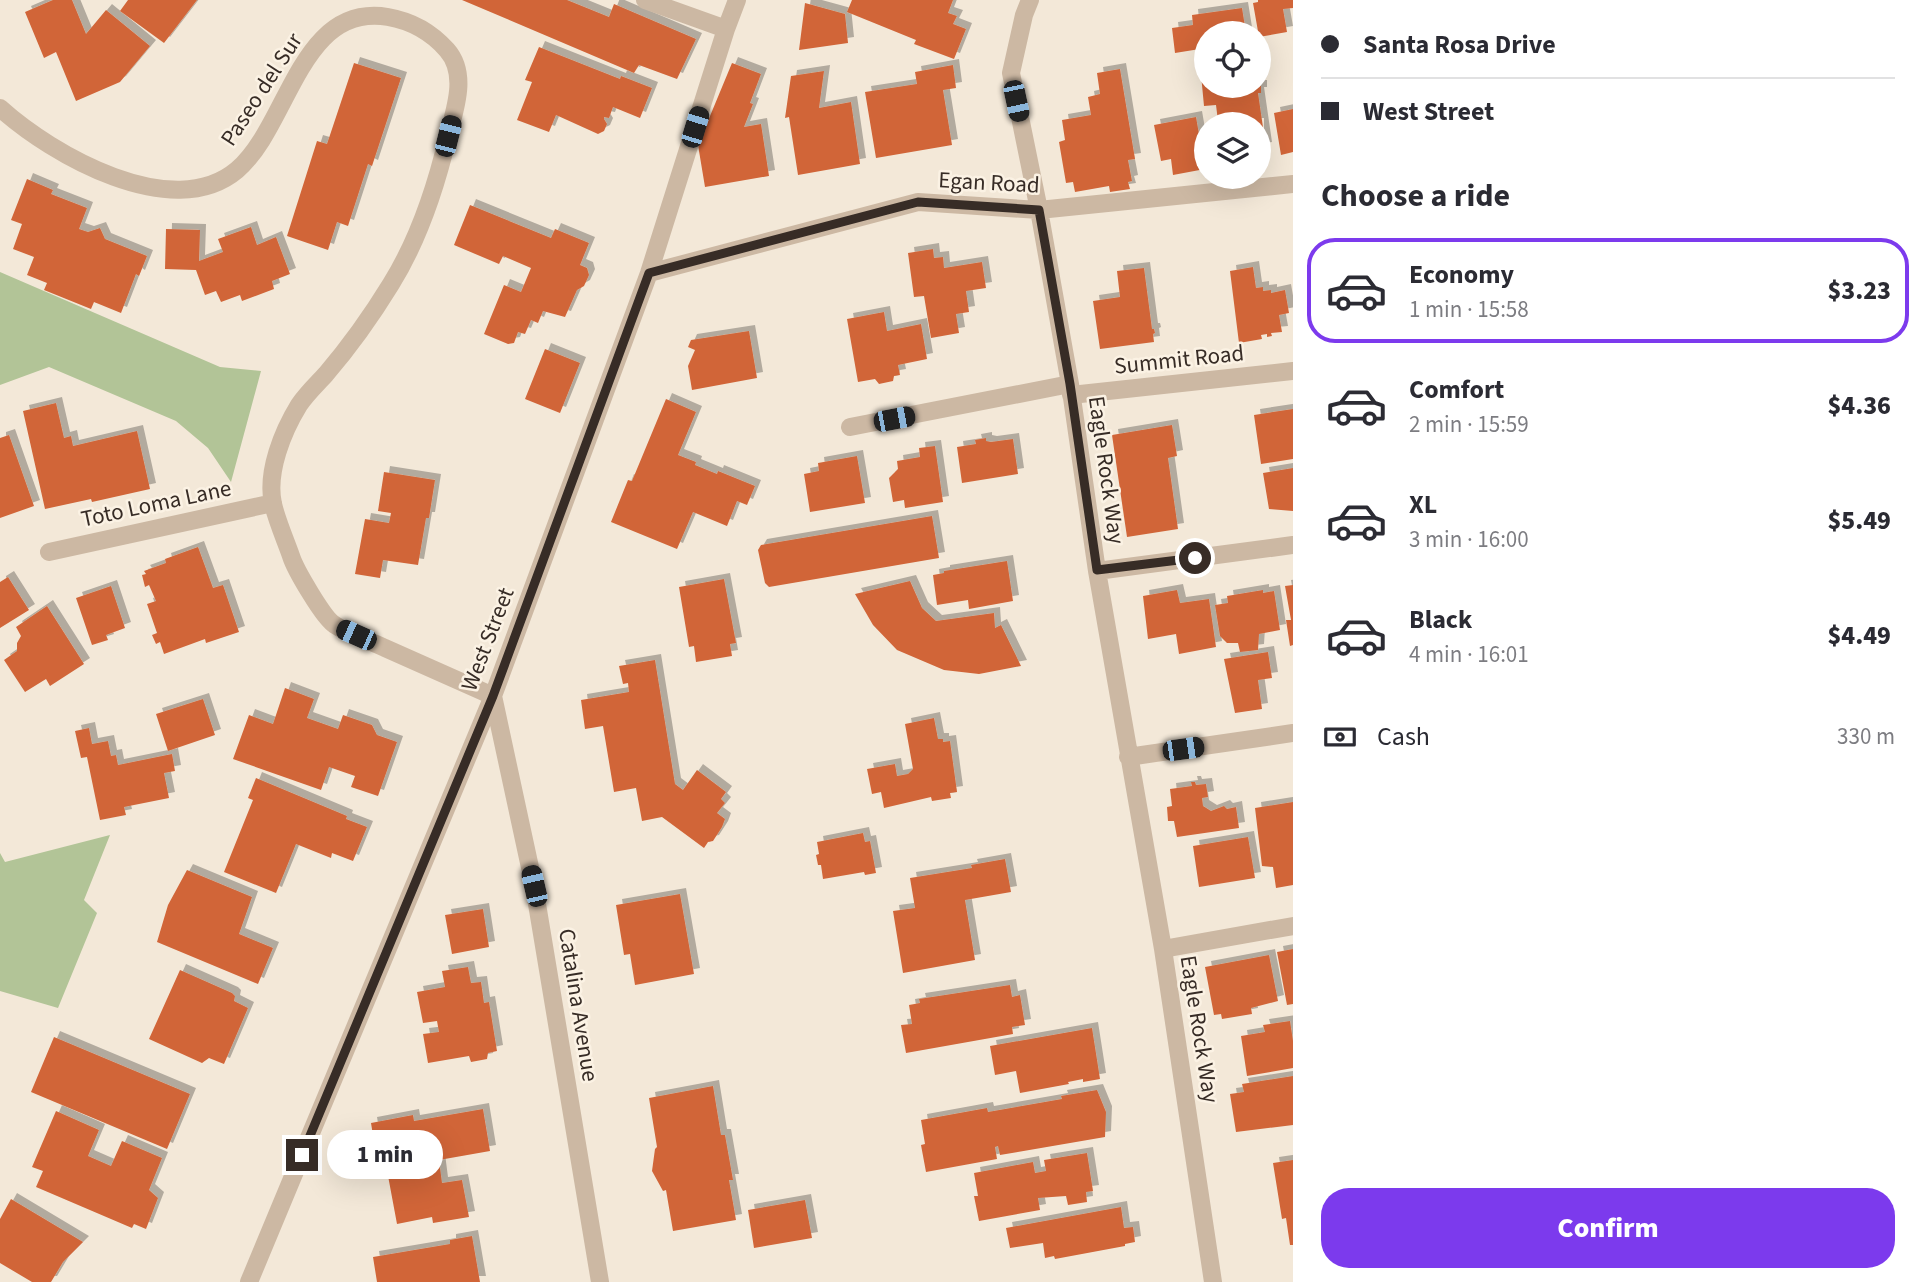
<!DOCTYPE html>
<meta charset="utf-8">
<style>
:root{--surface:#fff;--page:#f7f7f7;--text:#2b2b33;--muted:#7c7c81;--line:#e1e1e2;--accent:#7c3aed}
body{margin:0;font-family:"Source Sans 3",sans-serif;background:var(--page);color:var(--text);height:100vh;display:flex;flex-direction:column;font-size:26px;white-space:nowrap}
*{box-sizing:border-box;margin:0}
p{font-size:23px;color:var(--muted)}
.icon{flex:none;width:38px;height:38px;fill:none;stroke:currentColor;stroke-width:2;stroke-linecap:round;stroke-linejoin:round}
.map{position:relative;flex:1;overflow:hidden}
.drawer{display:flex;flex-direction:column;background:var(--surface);width:630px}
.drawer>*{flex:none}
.hud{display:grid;align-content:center;height:154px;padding:0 28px;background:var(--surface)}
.tools{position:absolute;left:1194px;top:21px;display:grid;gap:14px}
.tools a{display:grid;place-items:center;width:77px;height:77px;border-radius:50%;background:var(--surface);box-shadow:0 7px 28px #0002;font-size:35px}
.end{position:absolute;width:32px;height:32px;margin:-16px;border:9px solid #372c26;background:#fff;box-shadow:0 0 0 4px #fff}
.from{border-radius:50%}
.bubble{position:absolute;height:49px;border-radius:24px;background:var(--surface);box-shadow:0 7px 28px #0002;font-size:23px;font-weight:800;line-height:49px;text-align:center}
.car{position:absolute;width:21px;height:42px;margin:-21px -10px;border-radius:9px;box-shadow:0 0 5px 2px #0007;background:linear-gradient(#222 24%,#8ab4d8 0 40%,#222 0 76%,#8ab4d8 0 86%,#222 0)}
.hud b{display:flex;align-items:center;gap:24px;height:66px;font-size:26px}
.hud b+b{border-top:2px solid var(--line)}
.hud i{width:18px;height:18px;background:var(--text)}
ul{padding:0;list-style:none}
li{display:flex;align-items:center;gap:21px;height:105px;margin:0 14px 10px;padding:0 14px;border:4px solid transparent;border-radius:28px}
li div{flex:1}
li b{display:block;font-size:26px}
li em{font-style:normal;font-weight:800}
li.current{border-color:var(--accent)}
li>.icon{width:63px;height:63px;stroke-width:1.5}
h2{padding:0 28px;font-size:32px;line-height:84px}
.pay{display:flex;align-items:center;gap:18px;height:77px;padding:0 28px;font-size:26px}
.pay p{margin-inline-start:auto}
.button{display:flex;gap:14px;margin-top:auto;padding:14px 28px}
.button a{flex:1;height:80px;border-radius:28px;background:var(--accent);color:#fff;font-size:28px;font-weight:800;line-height:80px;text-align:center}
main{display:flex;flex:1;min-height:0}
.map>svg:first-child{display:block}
</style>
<main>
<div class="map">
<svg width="1293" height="1282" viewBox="0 0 1293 1282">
<defs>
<filter id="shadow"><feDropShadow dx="6" dy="-6" stdDeviation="0" flood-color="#0004"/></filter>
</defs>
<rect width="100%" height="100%" fill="#f3e8d8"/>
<path fill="#b2c497" d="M0,272L220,367L261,371L231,482L208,448L176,421L49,367L0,385Z
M110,835L84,900L97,913L58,1008L0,991V853L5,862Z"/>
<path fill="#d16538" filter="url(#shadow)" d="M53,0H72L86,34L106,10L150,46L120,82L76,101L56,52L44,58L25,12Z
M128,0H197L164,43L120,11Z
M462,0H567L609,17L614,4L696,39L677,79L639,65L634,73Z
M852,0H953L948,13L957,16L953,24L966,29L954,59L914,44L916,40L847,12Z
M1258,0H1293V8L1283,9L1287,32L1259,37L1253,3L1258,2Z
M805,3L845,14L848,43L799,50Z
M1242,8L1246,33H1206V48L1175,53L1172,28L1193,25L1192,15Z
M539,47L620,79L621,76L652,88L640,118L613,107L609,118L604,117V119L607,124L604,131L598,134L556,115L549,132L517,120L532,82L525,80Z
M354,63L401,78L372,166L368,164L348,226L337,222L328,250L287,236L317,141L327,144Z
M732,63L761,74L750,103L753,104L744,127L761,124L769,176L705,187L698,145Z
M1206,63V86H1261V93H1258L1266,148L1258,149V124H1223L1222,121H1218L1216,105L1204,106L1200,64Z
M953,65L956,88L943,90L952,145L876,158L865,92L917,84L915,72Z
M1120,69L1135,159L1128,160L1132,181L1128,182L1130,189L1110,192L1109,186L1075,192L1073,182L1066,183L1059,142L1065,140L1062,120L1091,115L1088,97L1100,94L1097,73Z
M824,71L819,108L851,102L860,164L798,175L789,117L785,118L791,76Z
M1293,109V152L1281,155L1274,113Z
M1196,117L1205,169L1173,175L1171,159L1161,161L1154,125Z
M27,179L53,190L51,194L87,208L79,229L88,232L100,228L105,239L147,256L139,276L136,274L121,313L94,302L91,309L44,290L47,283L27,275L34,257L13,249L22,224L11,220Z
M470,205L551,238L555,229L589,243L580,265L587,268L589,275L584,286L577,290L565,317L543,311L538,323L531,320L525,334L518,332L514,343L508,344L484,334L504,285L521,292L531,268L503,256L499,264L454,245Z
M251,227L257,245L276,237L290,274L272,281L274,289L242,301L240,295L221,302L216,291L205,295L196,270L165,269L166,229L200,230L199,261L223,252L218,239Z
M933,249L934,258L943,257L944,268L982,262L986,288L966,291L969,312L956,314L959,333L931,338L924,296L914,297L908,253Z
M1253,267L1256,288L1263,287V291L1271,290V293L1285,290L1289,313L1279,315L1282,332L1271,333L1272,336L1267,337V334L1261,335L1262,339L1239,343L1230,271Z
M1144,268L1152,329H1154L1155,333L1153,334L1154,342L1100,349L1093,301L1120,297L1117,271Z
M884,312L887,331L921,324L927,359L898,365L900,375L894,376L893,381L879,384L875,379L858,382L847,319Z
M749,331L757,378L692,390L688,366L695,350L688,347L691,340Z
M545,349L580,363L560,413L525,399Z
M666,399L696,412L678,455L696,462L695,465L717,474L718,471L755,486L747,505L737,501L727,526L693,512L677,549L611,522L628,480L632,481Z
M56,403L64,438L71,436L73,446L137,431L150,489L92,502L91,499L45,509L23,411Z
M1293,409V459L1261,464L1254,415Z
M1172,425L1177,456L1168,458L1178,529L1127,537L1112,435Z
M9,435L34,506L0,518V438Z
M986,438V441L991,442L1013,439L1018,474L962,483L957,447L976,444L975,440Z
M935,446L943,502L905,508L904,500L893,502L889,478L898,469L897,461L920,457L919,448Z
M857,456L865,503L810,512L804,474L819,471L818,463Z
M1293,468V511L1269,509L1263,473Z
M384,472L435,480L429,518H426L418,565L383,560L380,578L355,574L365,519L389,523L391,513L378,511Z
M932,516L939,558L769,587L765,583L758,550L761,545Z
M198,547L213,588L223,585L239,632L206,643L205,639L164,654L160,642L156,644L152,635L157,633L147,604L156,601L149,585L145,587L142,575L146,574L144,571L166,563L165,559Z
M1007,561L1013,601L969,609L968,600L937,605L933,575L944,573V571Z
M8,577L29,610L0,628V582Z
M724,579L736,643L730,644L732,656L696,662L694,646L689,647L679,587Z
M910,581L922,608L936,621L994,613L995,628L1001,625L1021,666L979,674L944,670L897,650L873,625L855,594Z
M1293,585V645L1290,646L1286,620H1291L1285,586Z
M111,586L125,628L106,635L108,640L92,645L76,598Z
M1177,590L1180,603L1209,599L1216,647L1179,654L1176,634L1148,639L1143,596Z
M1263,590V593L1274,591L1280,630L1259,634L1258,650L1240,652L1238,643H1227L1220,636L1215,605L1228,603L1227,596Z
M47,606L84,664L50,686L46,679L25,692L4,660L17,651V643L21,636L16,627Z
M1268,652L1272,678L1258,680L1262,709L1235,713L1224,659Z
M655,660L675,784L683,790L697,770L726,792L721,799L725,803L717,813L725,819L722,827L713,841L708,842L704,848L662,817L642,821L636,788L614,792L603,726L585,729L581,700L629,692L628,683L623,684L619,666Z
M285,688L314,699L307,718L338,729L343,715L372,725L377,735L397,742L378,796L351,787L355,776L329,767L321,790L233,759L249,715L273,724Z
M203,699L215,735L168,751L156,714Z
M934,718L938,739H943V742L950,741L957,792L950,793L951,798L932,801L931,797L884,808L881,792L872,794L867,769L895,764L897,776L908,774L913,769L905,724Z
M89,728L92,744L108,741L111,756L116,755L118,765L172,754L175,771L164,773L169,798L124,807L126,815L100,820L87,757L81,758L75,731Z
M256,778L347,816L346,819L367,827L353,861L332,853L331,858L296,844L276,893L224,872L253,800L248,798Z
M1191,782H1195L1196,785L1206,784L1208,797L1202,798L1203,806L1211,811L1224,806L1227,809L1236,807L1239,828L1177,837L1174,821H1168L1167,807L1172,806L1170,789L1192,786Z
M1293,802V885L1276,888L1273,867L1262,866L1255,808Z
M863,833L865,842L870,841L876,873L865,875L864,872L823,879L821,865H818L816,855L819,854L817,842Z
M1248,837L1255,878L1199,887L1193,846Z
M1005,859L1011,892L965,900L975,960L903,973L893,911L915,908L910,878L972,868L971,865Z
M187,870L252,897L239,934L273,948L258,984L157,942L168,905Z
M680,894L694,974L635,985L630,954L624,955L616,905Z
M483,909L489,947L452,954L445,915Z
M1293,949V1004L1287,1005L1277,952Z
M1269,955L1278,1001L1251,1008L1252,1014L1222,1019L1221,1014L1214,1015L1205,967Z
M468,967L471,983L481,982L484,1003L489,1002L497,1051L488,1053L487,1059L471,1062L469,1056L428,1063L423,1034L439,1032L437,1021L423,1023L417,992L445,987L442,971Z
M180,970L232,993L235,996L234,1001L248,1008L224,1064L209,1058L202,1063L149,1039Z
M1010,985L1012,997L1020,995L1025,1025L1012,1027L1013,1034L906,1053L901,1025L912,1024L909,1005L920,1003L919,999Z
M1290,1021L1293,1041V1068L1247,1076L1241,1036L1265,1032L1263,1025Z
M1092,1028L1100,1079L1083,1082V1079L1068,1082L1069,1084L1020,1093L1016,1071L995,1075L990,1046Z
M54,1037L190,1094L167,1149L31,1092Z
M1293,1076V1125L1236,1132L1230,1094L1244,1092L1242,1084Z
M713,1086L721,1135H725L733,1180H729L736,1220L673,1231L666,1190L663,1191L652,1171L655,1149L657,1147L649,1098Z
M1097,1090L1106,1112L1105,1137L1000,1155L998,1146L995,1147L997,1159L926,1172L921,1145L925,1144L921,1120L987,1108L988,1112L1062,1099L1061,1096Z
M483,1109L490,1151L439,1160L442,1183L462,1180L469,1217L433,1223L432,1217L397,1224L386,1165L378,1166L371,1123L413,1115L414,1121Z
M56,1111L99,1130L88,1156L111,1166L122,1141L162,1158L149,1190L158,1198L146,1229L134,1224L132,1228L36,1187L43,1171L32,1167Z
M1087,1153L1093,1191L1086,1192L1087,1202L1068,1205L1066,1196L1038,1198L1040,1210L979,1221L974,1196H978L974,1173L1033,1162L1035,1173L1046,1171L1044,1160Z
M1293,1160V1245H1290L1286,1218L1282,1219L1273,1163Z
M11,1199L83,1242L63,1262L51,1282H32L0,1263V1219Z
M805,1200L812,1238L754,1248L748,1210Z
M1121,1207L1124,1228L1133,1227L1135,1242L1125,1244V1246L1055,1259L1054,1256L1045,1258L1043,1243L1010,1248L1006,1228Z
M472,1236L480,1282H377L373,1257L450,1244V1240Z"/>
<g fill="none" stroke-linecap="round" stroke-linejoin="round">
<path stroke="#ccb8a3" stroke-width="18" d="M645,0L726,29
M1030,0L1024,15L1011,73L1039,210L1070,384L1097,571L1163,949L1213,1282
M0,108C52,155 173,224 237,170C289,126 300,2 388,17C411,21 432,33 447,50C468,74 455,109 448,136C436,187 419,239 391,284C372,315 350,346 326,374C317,384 307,393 299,405C283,431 266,472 273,504C277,521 285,539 291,556C295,569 324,619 335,625C350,635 369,640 385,648C421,664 457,680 493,696L534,886L600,1282
M649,273L918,202L1039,210L1293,184
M1071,395L1293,371
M850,427L1070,384
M49,552L273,503
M1097,571L1293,545
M1128,757L1293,733
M1163,949L1293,926
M249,1282L493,696L649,273L726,29L737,0"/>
</g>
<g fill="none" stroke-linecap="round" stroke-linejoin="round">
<path stroke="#372c26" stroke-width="9" d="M302,1155L493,696L649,273L918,202L1039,210L1070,384L1097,570L1195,558"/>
</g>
<g text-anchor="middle" stroke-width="5" stroke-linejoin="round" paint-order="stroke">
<g font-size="23" fill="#372c26" stroke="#fbf2e4">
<text transform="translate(261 89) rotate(-57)" y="8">Paseo del Sur</text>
<text transform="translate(989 182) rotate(3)" y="8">Egan Road</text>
<text transform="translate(1179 359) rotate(-6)" y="8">Summit Road</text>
<text transform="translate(1107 470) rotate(82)" y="8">Eagle Rock Way</text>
<text transform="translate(156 503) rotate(-12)" y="8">Toto Loma Lane</text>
<text transform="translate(487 639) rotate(-69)" y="8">West Street</text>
<text transform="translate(579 1005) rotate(81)" y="8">Catalina Avenue</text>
<text transform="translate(1200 1029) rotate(81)" y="8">Eagle Rock Way</text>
</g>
</g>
</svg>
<div class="tools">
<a><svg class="icon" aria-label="locate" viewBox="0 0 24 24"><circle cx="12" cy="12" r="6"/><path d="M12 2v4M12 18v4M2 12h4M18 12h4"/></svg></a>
<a><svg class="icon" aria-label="layers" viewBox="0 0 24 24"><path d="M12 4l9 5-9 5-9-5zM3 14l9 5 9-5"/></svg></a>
</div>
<i class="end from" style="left:1195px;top:558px"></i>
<i class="end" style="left:302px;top:1155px"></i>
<div class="bubble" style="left:327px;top:1130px;width:116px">1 min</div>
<i class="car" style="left:1016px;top:101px;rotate:168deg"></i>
<i class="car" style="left:695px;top:127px;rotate:17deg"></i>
<i class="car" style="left:448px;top:136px;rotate:14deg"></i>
<i class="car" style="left:894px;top:419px;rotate:79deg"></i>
<i class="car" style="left:356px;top:635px;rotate:294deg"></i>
<i class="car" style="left:1183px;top:749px;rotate:82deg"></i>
<i class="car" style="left:534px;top:886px;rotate:347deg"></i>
</div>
<section class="drawer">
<div class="hud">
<b><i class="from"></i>Santa Rosa Drive</b>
<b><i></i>West Street</b>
</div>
<h2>Choose a ride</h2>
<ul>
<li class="current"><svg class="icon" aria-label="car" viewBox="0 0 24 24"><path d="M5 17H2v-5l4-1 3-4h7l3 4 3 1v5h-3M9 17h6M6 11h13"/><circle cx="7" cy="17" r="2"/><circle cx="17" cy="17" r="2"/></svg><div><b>Economy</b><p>1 min · 15:58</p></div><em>$3.23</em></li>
<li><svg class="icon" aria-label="car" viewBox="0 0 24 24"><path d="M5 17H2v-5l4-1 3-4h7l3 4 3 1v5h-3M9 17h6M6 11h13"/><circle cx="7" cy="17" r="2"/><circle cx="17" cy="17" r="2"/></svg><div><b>Comfort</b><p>2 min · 15:59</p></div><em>$4.36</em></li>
<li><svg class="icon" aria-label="car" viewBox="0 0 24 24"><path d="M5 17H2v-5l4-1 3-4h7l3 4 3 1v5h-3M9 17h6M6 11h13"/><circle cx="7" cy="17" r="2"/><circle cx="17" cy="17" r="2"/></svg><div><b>XL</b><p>3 min · 16:00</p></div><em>$5.49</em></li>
<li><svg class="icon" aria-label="car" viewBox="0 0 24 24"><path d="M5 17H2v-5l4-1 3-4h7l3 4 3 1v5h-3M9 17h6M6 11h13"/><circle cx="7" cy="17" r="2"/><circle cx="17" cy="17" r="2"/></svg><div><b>Black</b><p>4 min · 16:01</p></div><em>$4.49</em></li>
</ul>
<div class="pay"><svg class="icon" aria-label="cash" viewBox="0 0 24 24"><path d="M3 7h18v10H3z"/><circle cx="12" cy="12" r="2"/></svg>Cash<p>330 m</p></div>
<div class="button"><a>Confirm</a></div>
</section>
</main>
